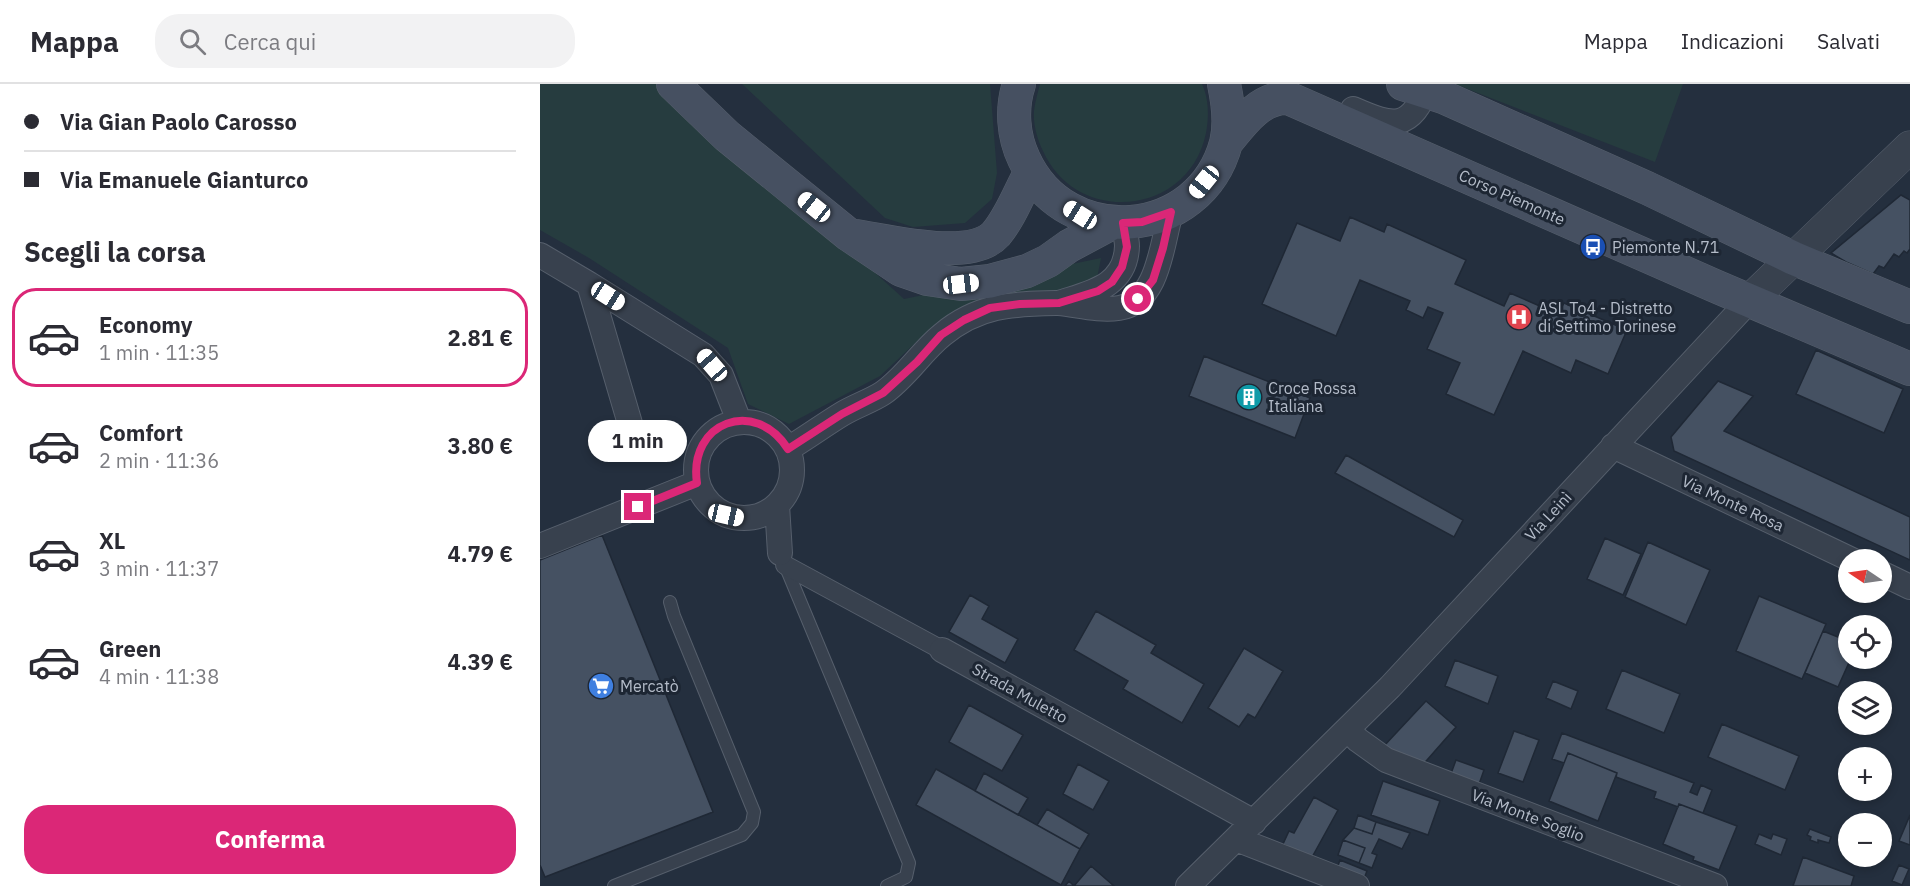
<!DOCTYPE html>
<html lang="it">
<meta charset="utf-8">
<style>
:root{--surface:#fff;--page:#f2f2f3;--text:#2b2b33;--muted:#7c7c81;--line:#e1e1e2;--accent:#db2777}
body{margin:0;font-family:"IBM Plex Sans",sans-serif;background:var(--page);color:var(--text);height:100vh;display:flex;flex-direction:column;font-size:22px;white-space:nowrap}
*{box-sizing:border-box;margin:0}
p{font-size:20px;color:var(--muted)}
.icon{flex:none;width:33px;height:33px;fill:none;stroke:currentColor;stroke-width:2;stroke-linecap:round;stroke-linejoin:round}
.map{position:relative;flex:1;overflow:hidden}
.sheet{display:flex;flex-direction:column;background:var(--surface);width:540px}
.sheet>*{flex:none}
.top-card{display:grid;align-content:center;height:132px;padding:0 24px;background:var(--surface)}
.needle{width:39px;rotate:283deg}
.controls{position:absolute;left:1298px;top:465px;display:grid;gap:12px}
.controls a{display:grid;place-items:center;width:54px;height:54px;border-radius:50%;background:var(--surface);box-shadow:0 3px 9px #0003;font-size:30px}
.end{position:absolute;width:27px;height:27px;margin:-14px;border:8px solid #db2777;background:#fff;box-shadow:0 0 0 3px #fff}
.from{border-radius:50%}
.bubble{position:absolute;height:42px;border-radius:21px;background:var(--surface);box-shadow:0 3px 9px #0003;font-size:20px;font-weight:700;line-height:42px;text-align:center}
.car{position:absolute;width:18px;height:36px;margin:-18px -9px;border-radius:8px;box-shadow:0 0 4px 2px #0007;background:linear-gradient(#fff 24%,#345 0 40%,#fff 0 76%,#345 0 86%,#fff 0)}
.top-card b{display:flex;align-items:center;gap:21px;height:57px;font-size:22px}
.top-card b+b{border-top:2px solid var(--line)}
.top-card i{width:15px;height:15px;background:var(--text)}
ul{padding:0;list-style:none}
li{display:flex;align-items:center;gap:18px;height:99px;margin:0 12px 9px;padding:0 12px;border:3px solid transparent;border-radius:24px}
li div{flex:1}
li b{display:block;font-size:22px}
li em{font-style:normal;font-weight:700}
li.on{border-color:var(--accent)}
li>.icon{width:54px;height:54px;stroke-width:1.5}
h2{padding:0 24px;font-size:27px;line-height:72px}
.action{display:flex;gap:12px;margin-top:auto;padding:12px 24px}
.action a{flex:1;height:69px;border-radius:24px;background:var(--accent);color:#fff;font-size:24px;font-weight:700;line-height:69px;text-align:center}
header{display:flex;align-items:center;gap:36px;box-sizing:border-box;height:84px;padding:0 30px;background:var(--surface);border-bottom:2px solid var(--line)}
header strong{font-size:28px}
nav{display:flex;gap:33px;margin-inline-start:auto;font-size:21px}
.search{width:420px;height:54px;background:var(--page);display:flex;align-items:center;gap:15px;box-sizing:border-box;padding:0 21px;border-radius:24px;color:var(--muted);font-size:22px}
main{display:flex;flex:1;min-height:0}
.map>svg:first-child{display:block}
</style>
<header>
<strong>Mappa</strong>
<div class="search"><svg class="icon" aria-label="search" viewBox="0 0 24 24"><circle cx="10" cy="10" r="6"/><path d="M15 15l6 6"/></svg>Cerca qui</div>
<nav><a>Mappa</a><a>Indicazioni</a><a>Salvati</a></nav>
</header>
<main>
<section class="sheet">
<div class="top-card">
<b><i class="from"></i>Via Gian Paolo Carosso</b>
<b><i></i>Via Emanuele Gianturco</b>
</div>
<h2>Scegli la corsa</h2>
<ul>
<li class="on"><svg class="icon" aria-label="car" viewBox="0 0 24 24"><path d="M5 17H2v-5l4-1 3-4h7l3 4 3 1v5h-3M9 17h6M6 11h13"/><circle cx="7" cy="17" r="2"/><circle cx="17" cy="17" r="2"/></svg><div><b>Economy</b><p>1 min · 11:35</p></div><em>2.81 €</em></li>
<li><svg class="icon" aria-label="car" viewBox="0 0 24 24"><path d="M5 17H2v-5l4-1 3-4h7l3 4 3 1v5h-3M9 17h6M6 11h13"/><circle cx="7" cy="17" r="2"/><circle cx="17" cy="17" r="2"/></svg><div><b>Comfort</b><p>2 min · 11:36</p></div><em>3.80 €</em></li>
<li><svg class="icon" aria-label="car" viewBox="0 0 24 24"><path d="M5 17H2v-5l4-1 3-4h7l3 4 3 1v5h-3M9 17h6M6 11h13"/><circle cx="7" cy="17" r="2"/><circle cx="17" cy="17" r="2"/></svg><div><b>XL</b><p>3 min · 11:37</p></div><em>4.79 €</em></li>
<li><svg class="icon" aria-label="car" viewBox="0 0 24 24"><path d="M5 17H2v-5l4-1 3-4h7l3 4 3 1v5h-3M9 17h6M6 11h13"/><circle cx="7" cy="17" r="2"/><circle cx="17" cy="17" r="2"/></svg><div><b>Green</b><p>4 min · 11:38</p></div><em>4.39 €</em></li>
</ul>
<div class="action"><a>Conferma</a></div>
</section>
<div class="map">
<svg width="1370" height="802" viewBox="0 0 1370 802">
<rect width="100%" height="100%" fill="#242f3e"/>
<path fill="#263c3f" d="M0,0H126L364,215L561,174L557,194L388,247L340,292L249,340L208,320L188,264L49,174L0,146Z
M202,0H450L457,89L452,115L425,139L373,143L345,134Z
M500,0H662C669,15 669,33 666,49C649,132 537,143 503,67C497,55 493,40 494,27C495,18 498,8 500,0Z
M915,0H1143L1115,78Z"/>
<path fill="#455162" stroke="#1f2835" stroke-width="1.5" d="M1361,111L1370,116V165L1367,169L1364,167L1359,173L1354,170L1344,184L1339,182L1333,190L1306,178L1291,169Z
M810,133L844,148L847,140L926,176L915,200L964,222L970,209L1018,230L1024,219L1087,246L1068,290L1036,276L1031,289L983,267L954,331L906,310L920,279L887,265L903,229L888,223L883,234L866,226L870,217L820,196L796,252L722,220L757,139L800,157Z
M1276,266L1363,305L1344,349L1256,310Z
M664,272L770,314L755,354L649,312Z
M1178,297L1213,312L1184,347L1370,433V476L1134,367L1131,353Z
M806,371L923,436L914,453L795,389Z
M62,451L173,728L5,793L0,781V476Z
M1065,454L1101,470L1083,511L1047,495Z
M1108,458L1170,486L1146,541L1085,513Z
M430,511L449,522L442,535L478,555L465,579L409,548Z
M1219,512L1286,540L1262,595L1196,567Z
M556,527L616,561L611,569L664,600L642,639L583,605L588,597L534,566Z
M1283,547L1308,557V574H1311L1298,603L1265,589Z
M704,564L743,587L715,634L708,630L699,643L668,624Z
M915,576L958,592L948,620L905,602Z
M1082,586L1140,610L1124,649L1066,625Z
M1013,597L1038,607L1031,625L1006,614Z
M886,617L916,643L880,684L843,663Z
M429,621L483,651L462,687L409,658Z
M1182,640L1259,672L1245,706L1168,673Z
M974,647L999,656L983,698L958,689Z
M1022,649L1154,699L1150,708L1157,711L1161,701L1172,706L1163,729L1139,720L1138,723L1114,714L1116,708L1076,693L1077,689L1028,669L1024,679L1012,675Z
M1028,669L1077,689L1058,737L1009,717Z
M916,676L944,686L937,706L909,695Z
M538,680L569,697L553,726L523,710Z
M396,685L540,765L521,801L376,721Z
M444,689L488,714L478,731L435,707Z
M843,697L900,717L888,751L831,731Z
M774,713L798,726L771,775L743,760L749,747L754,749Z
M1139,720L1197,742L1179,786L1153,776L1154,773L1123,760Z
M507,725L549,750L540,765L497,741Z
M818,731L836,738L832,750L814,744Z
M1370,731V761L1359,757Z
M836,738L870,749L862,765L839,755L832,769L837,771L832,784L819,779L825,764L803,756L814,744L832,750Z
M1270,745L1291,753L1289,759L1278,756V759L1270,756L1271,753L1267,751Z
M1219,750L1231,755L1233,750L1247,755L1241,771L1215,760Z
M803,756L825,764L819,779L798,771Z
M1263,773L1314,792L1311,802H1253Z
M800,776L827,787L823,797L796,787Z
M1359,781L1369,785L1362,801L1352,797Z
M551,782L574,802H525L529,797L534,802Z"/>
<g fill="none" stroke-linecap="round" stroke-linejoin="round">
<g stroke="#565f6c" stroke-width="14">
<path id="service" d="M245,481L369,779L366,793L347,802
M74,802L202,751L212,739L214,728L134,532L130,518"/>
</g>
<g stroke="#565f6c" stroke-width="20">
<path id="pedestrian" d="M245,481L402,566"/>
</g>
<g stroke="#565f6c" stroke-width="26">
<path id="minor" d="M813,25C854,43 870,47 889,0
M583,139C584,146 587,155 587,162C586,203 549,209 519,219C538,221 559,227 579,224C619,218 622,158 631,128
M0,171L49,200L96,360
M49,200L163,271L181,291L199,337
M156 386a48 48 0 1 1 96 0a48 48 0 1 1-96 0Z
M1073,362L1312,476
M248,365C266,354 284,341 302,330C315,322 331,317 343,309C366,293 381,268 402,251C439,220 473,220 519,219
M237,421L240,469
M0,462L157,399
M1341,489L1370,503
M402,566L714,738
M808,646L818,656L846,676L1175,802
M696,755L817,802
M648,802L850,603L1209,217"/>
</g>
<g stroke="#565f6c" stroke-width="33">
<path id="tertiary" d="M1209,217L1370,63"/>
</g>
<g stroke="#565f6c" stroke-width="34">
<path id="secondary" d="M133,0L187,52L309,151L361,186L387,195L421,200L450,197L487,187L508,177L529,162L572,139
M479,0C471,24 473,52 484,75C526,167 660,156 686,59C691,39 688,19 684,0
M863,0L903,13L1107,104L1253,174L1370,223
M686,59C702,39 720,13 748,14L1175,202L1370,285
M316,152C349,157 431,178 456,150C471,132 479,109 490,89"/>
</g>
<use href="#service" stroke="#38414e" stroke-width="12"/>
<use href="#pedestrian" stroke="#38414e" stroke-width="18"/>
<use href="#minor" stroke="#38414e" stroke-width="24"/>
<use href="#tertiary" stroke="#38414e" stroke-width="32"/>
<use href="#secondary" stroke="#465061" stroke-width="33"/>
</g>
<g fill="none" stroke-linecap="round" stroke-linejoin="round">
<path stroke="#db2777" stroke-width="8" d="M98,423L157,399C148,338 215,313 248,365L302,330L343,309L377,278L401,251L424,236L450,224L480,220L519,219L558,207L572,198L582,183L587,163L583,139L602,138L631,128L623,164L613,196L598,215"/>
</g>
<defs>
<g id="bus-disc" transform="scale(1.35)"><circle r="9.5" fill="#1a4fb4" stroke="#1d2633"/><path d="M-5-6H5V4H4V6H2V4H-2V6H-4V4H-5ZM-3.5-4V0h7V-4ZM-3.5 1.2v1.5H-2V1.2ZM2 1.2v1.5H3.5V1.2Z" fill="#fff"/></g>
<g id="hospital-disc" transform="scale(1.35)"><circle r="9.5" fill="#e0444e" stroke="#1d2633"/><path d="M-5-5h3v3.5h4V-5h3V5h-3V1.5h-4V5h-3Z" fill="#fff"/></g>
<g id="building-disc" transform="scale(1.35)"><circle r="9.5" fill="#0f9aa8" stroke="#1d2633"/><path d="M-4-6H4V6H1V3H-1V6H-4ZM-2.5-4.3h1.7v1.8h-1.7ZM.8-4.3h1.7v1.8H.8ZM-2.5-1h1.7V.8h-1.7ZM.8-1h1.7V.8H.8Z" fill="#fff"/></g>
<g id="supermarket-disc" transform="scale(1.35)"><circle r="9.5" fill="#3f7fe0" stroke="#1d2633"/><path d="M-6-5.5h2.5l.6 2H6L4.5 2H-2.5L-4.4-4H-6ZM-1.5 3.2a1.3 1.3 0 1 0 .1 0ZM3 3.2a1.3 1.3 0 1 0 .1 0Z" fill="#fff"/></g>
</defs>
<g fill-rule="evenodd">
<use href="#bus-disc" x="1053" y="163"/>
<use href="#hospital-disc" x="979" y="233"/>
<use href="#building-disc" x="709" y="313"/>
<use href="#supermarket-disc" x="61" y="602"/>
</g>
<g text-anchor="middle" stroke-width="6" stroke-linejoin="round" paint-order="stroke">
<g font-size="16" fill="#b4bcc9" stroke="#1d2633">
<text transform="translate(972 113) rotate(24)" y="6">Corso Piemonte</text>
<text transform="translate(1193 419) rotate(25)" y="6">Via Monte Rosa</text>
<text transform="translate(1008 432) rotate(-47)" y="6">Via Leinì</text>
<text transform="translate(480 609) rotate(29)" y="6">Strada Muletto</text>
<text transform="translate(988 731) rotate(21)" y="6">Via Monte Soglio</text>
</g>
<g font-size="16" fill="#b4bcc9" stroke="#1d2633" text-anchor="start">
<text x="1072" y="169">Piemonte N.71</text>
<text x="998" y="230">ASL To4 - Distretto<tspan x="998" dy="18">di Settimo Torinese</tspan></text>
<text x="728" y="310">Croce Rossa<tspan x="728" dy="18">Italiana</tspan></text>
<text x="80" y="608">Mercatò</text>
</g>
</g>
</svg>
<div class="controls">
<a><svg class="needle" viewBox="-14 -14 28 28"><path d="M0-13l5 13h-10z" fill="#e53935"/><path d="M0 13l5-13h-10z" fill="#7c7c81"/></svg></a>
<a><svg class="icon" aria-label="locate" viewBox="0 0 24 24"><circle cx="12" cy="12" r="6"/><path d="M12 2v4M12 18v4M2 12h4M18 12h4"/></svg></a>
<a><svg class="icon" aria-label="layers" viewBox="0 0 24 24"><path d="M12 4l9 5-9 5-9-5zM3 14l9 5 9-5"/></svg></a>
<a>+</a>
<a>−</a>
</div>
<i class="end from" style="left:598px;top:215px"></i>
<i class="end" style="left:98px;top:423px"></i>
<div class="bubble" style="left:48px;top:336px;width:99px">1 min</div>
<i class="car" style="left:664px;top:98px;rotate:219deg"></i>
<i class="car" style="left:274px;top:123px;rotate:309deg"></i>
<i class="car" style="left:540px;top:131px;rotate:302deg"></i>
<i class="car" style="left:421px;top:200px;rotate:83deg"></i>
<i class="car" style="left:68px;top:212px;rotate:122deg"></i>
<i class="car" style="left:172px;top:281px;rotate:319deg"></i>
<i class="car" style="left:186px;top:431px;rotate:103deg"></i>
</div>
</main>
